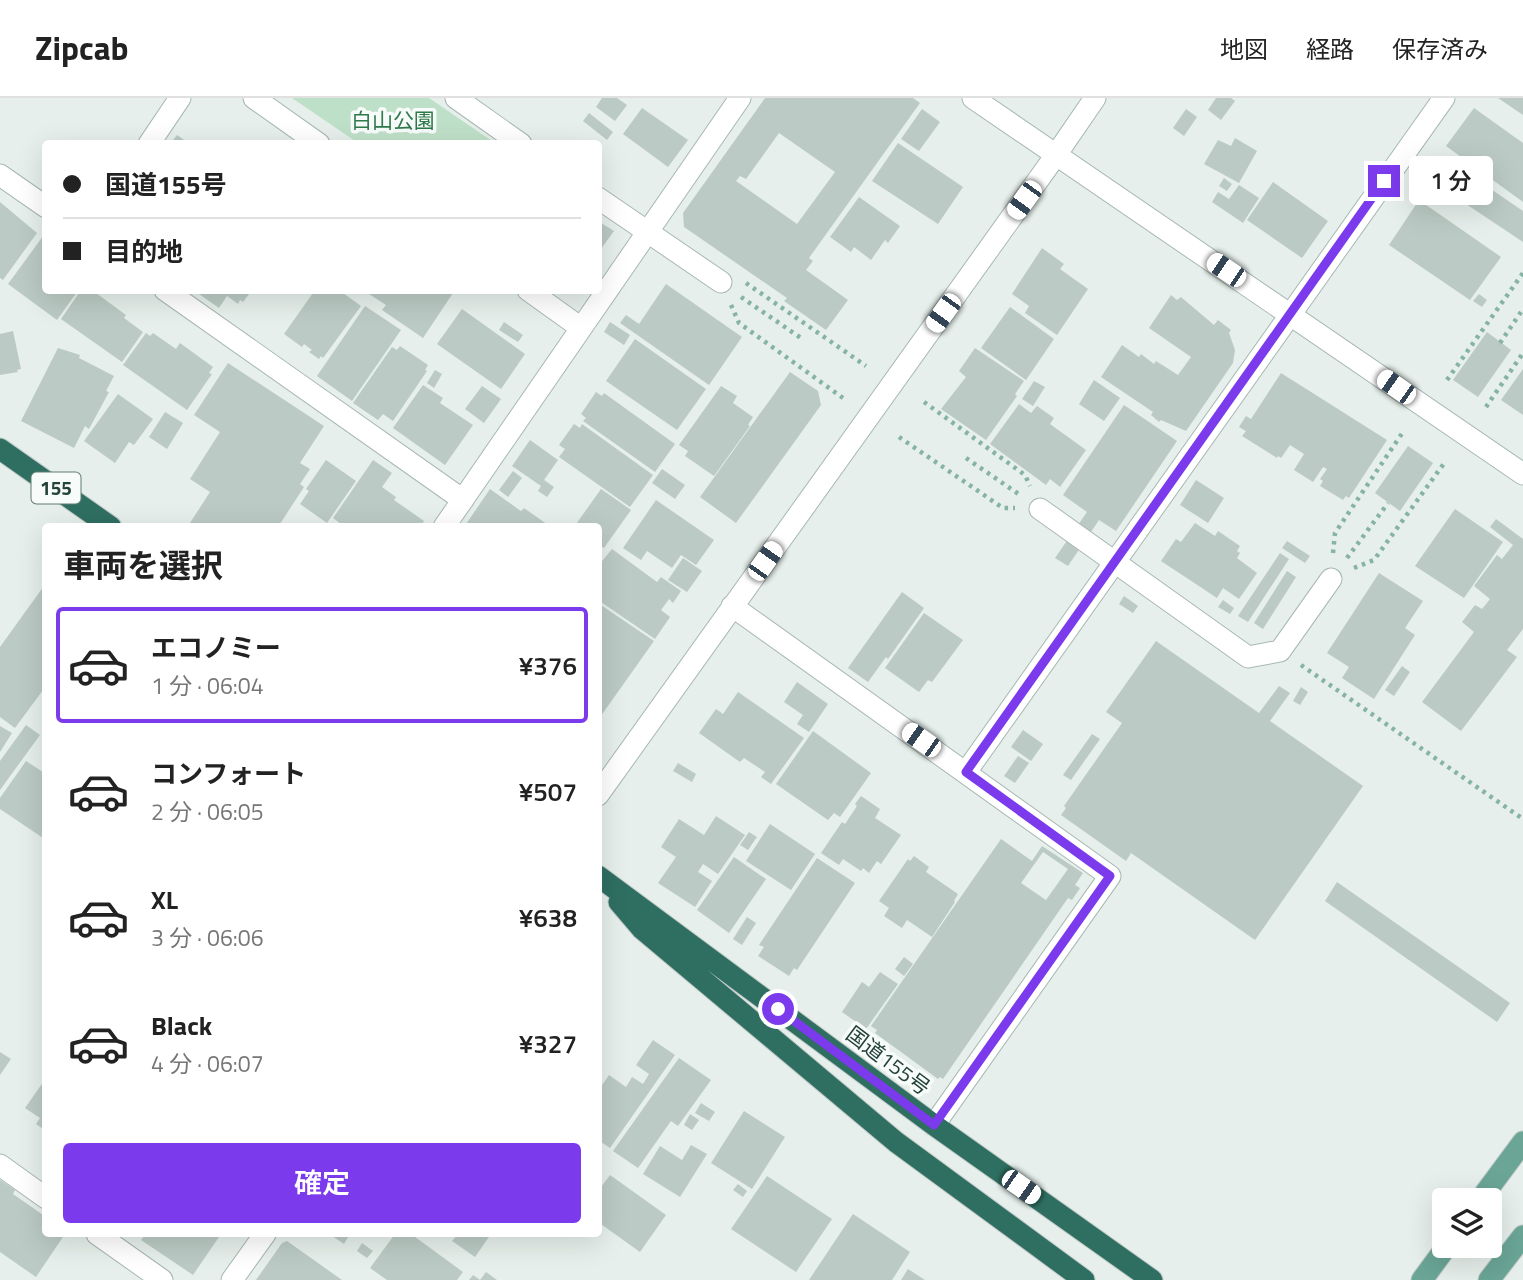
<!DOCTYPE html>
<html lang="ja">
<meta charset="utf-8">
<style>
:root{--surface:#fff;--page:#f2f2f2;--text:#222;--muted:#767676;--line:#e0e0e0;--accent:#7c3aed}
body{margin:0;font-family:"Titillium Web","Noto Sans JP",sans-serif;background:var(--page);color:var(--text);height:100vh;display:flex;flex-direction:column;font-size:26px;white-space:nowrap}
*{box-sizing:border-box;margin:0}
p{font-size:23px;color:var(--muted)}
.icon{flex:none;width:38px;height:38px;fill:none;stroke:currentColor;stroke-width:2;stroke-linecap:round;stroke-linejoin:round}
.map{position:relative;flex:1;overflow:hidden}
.details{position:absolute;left:42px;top:425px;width:560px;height:714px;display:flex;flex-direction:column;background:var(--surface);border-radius:7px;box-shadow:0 7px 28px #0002}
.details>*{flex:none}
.banner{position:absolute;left:42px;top:42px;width:560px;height:154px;border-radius:7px;box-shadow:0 7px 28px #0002;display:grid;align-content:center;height:154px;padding:0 21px;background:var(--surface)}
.tools{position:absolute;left:1432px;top:1090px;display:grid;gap:14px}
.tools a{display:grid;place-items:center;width:70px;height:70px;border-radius:7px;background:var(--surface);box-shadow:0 7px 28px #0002;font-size:35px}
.end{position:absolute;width:32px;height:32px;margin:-16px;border:9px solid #7c3aed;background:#fff;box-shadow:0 0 0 4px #fff}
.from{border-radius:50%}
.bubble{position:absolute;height:49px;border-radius:7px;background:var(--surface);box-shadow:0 7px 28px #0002;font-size:23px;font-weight:600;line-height:49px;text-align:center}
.car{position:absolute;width:21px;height:42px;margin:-21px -10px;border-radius:9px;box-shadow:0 0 5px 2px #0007;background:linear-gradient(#fff 24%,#345 0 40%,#fff 0 76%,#345 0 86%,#fff 0)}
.banner b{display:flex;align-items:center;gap:24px;height:66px;font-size:26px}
.banner b+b{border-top:2px solid var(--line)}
.banner i{width:18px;height:18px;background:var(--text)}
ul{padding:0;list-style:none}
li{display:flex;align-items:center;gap:21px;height:116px;margin:0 14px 10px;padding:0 7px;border:4px solid transparent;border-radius:7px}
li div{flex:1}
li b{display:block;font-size:26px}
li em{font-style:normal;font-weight:600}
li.on{border-color:var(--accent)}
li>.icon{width:63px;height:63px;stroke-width:1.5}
h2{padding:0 21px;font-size:32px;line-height:84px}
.primary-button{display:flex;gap:14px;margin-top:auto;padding:14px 21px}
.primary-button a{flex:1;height:80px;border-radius:7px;background:var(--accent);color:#fff;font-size:28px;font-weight:600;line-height:80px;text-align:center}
header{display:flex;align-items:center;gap:42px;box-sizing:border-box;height:98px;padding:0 35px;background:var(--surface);border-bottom:2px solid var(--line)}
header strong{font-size:33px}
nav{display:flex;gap:38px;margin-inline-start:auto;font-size:24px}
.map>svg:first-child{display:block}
</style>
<header>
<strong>Zipcab</strong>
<nav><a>地図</a><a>経路</a><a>保存済み</a></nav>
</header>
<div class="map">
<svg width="1523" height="1182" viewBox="0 0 1523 1182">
<rect width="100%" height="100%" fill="#e6efeb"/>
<path fill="#bfe0c8" d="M292,0H429L495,45H358Z"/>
<path fill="#bbcac4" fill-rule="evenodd" d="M602,0H617L627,7L615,23L596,9Z
M765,0H913L920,5L809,160L813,163L806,172L848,202L826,232L784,203L787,200L684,129L683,115ZM779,35L835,74L797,126L736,83L740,78L746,81Z
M1216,0H1231L1235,3L1221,22L1208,12Z
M1498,0H1523V17Z
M642,10L688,42L668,69L623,36Z
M1474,10L1523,45V104L1446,48Z
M922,11L940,24L919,53L901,41Z
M1186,11L1197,19L1184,38L1173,30Z
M589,15L613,34L607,42L583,23Z
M177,37L190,46H170Z
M1235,40L1257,53L1239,85L1204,66L1218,42L1231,48Z
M898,45L963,89L938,126L872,83Z
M1460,70L1523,113V144L1445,92Z
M1224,80L1232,86L1227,93L1219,88Z
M1273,84L1328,123L1302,160L1247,122Z
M1239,87L1259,100L1243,125L1212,104L1218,94L1229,101Z
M859,99L900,128L888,145L885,142L871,162L854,149L851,154L830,139Z
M1419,102L1501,159L1470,202L1389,147Z
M0,104L37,135L3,182L0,180Z
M598,123L614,133L598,155Z
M46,134V192L77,194L57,222L8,186Z
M1042,150L1064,166L1060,171L1088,191L1057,237L1025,215L1029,208L1012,196Z
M666,186L742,239L709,287L620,225L626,217L639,226Z
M81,192H92L126,217L124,220L143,234L122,264L61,221Z
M201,192H252L243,204L240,202L238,206L227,198L219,210L199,196Z
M315,192H339L361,208L323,260L321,258L319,261L309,254L312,252L304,246L302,249L284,236Z
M372,192H455L423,240L382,212L386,207L369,196Z
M1479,196L1487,202L1482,209L1473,203Z
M1171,197L1177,202L1181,199L1214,227L1218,222L1231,232L1229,235L1235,252L1233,265L1186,333L1161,322L1159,324L1151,317L1153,314L1101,279L1122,247L1139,259L1141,256L1154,266L1156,263L1178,277L1191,259L1149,230Z
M365,208L401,232L352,303L317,278Z
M1010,209L1054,241L1026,282L981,250Z
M462,211L525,256L501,291L437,246Z
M504,224L523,237L518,244L499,232Z
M610,224L630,237L624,247L604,234Z
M13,233L21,271L17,272L18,274L0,277V236Z
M1487,234L1511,252L1478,299L1453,282Z
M146,235L150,238L153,235L176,251L180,245L213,269L209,275L212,276L187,312L123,267Z
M635,241L706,291L677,332L606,283Z
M400,248L428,267L425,272L427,273L393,323L383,316L378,322L353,305L392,249L397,252Z
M58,250L80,257L79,260L114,278L106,293L109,294L89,331L85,328L74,350L21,323Z
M975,250L1024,283L1015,296L1017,298L986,342L941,311L966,279L959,273Z
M228,265L324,328L300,365L310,371L300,386L304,389L278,429H196L190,425L210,394L190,381L220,334L194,317Z
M1523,271V317L1501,302Z
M435,272L442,276L434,290L427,285Z
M790,274L818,293L821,307L736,425L700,399Z
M1281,275L1387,342L1349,400L1346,398L1343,402L1320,388L1323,383L1320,381L1327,371L1323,369L1313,384L1294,372L1304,356L1290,347L1281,360L1278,358L1277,360L1242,338L1246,333L1239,329L1246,318L1251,321Z
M1094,282L1120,300L1104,323L1079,306Z
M1034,283L1045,289L1033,308L1022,301Z
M423,287L443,300L440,305L473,327L445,367L393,330Z
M482,288L501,301L484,325L465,311Z
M721,288L737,298L733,305L753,319L748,327L750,328L714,378L685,358L688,353L679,347Z
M596,294L602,298L604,295L675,346L655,374L583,323L586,320L581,316Z
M118,296L153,321L134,347L129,344L115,365L84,343Z
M1019,306L1031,315L1037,308L1054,320L1050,326L1086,352L1060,389L1050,381L1046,387L990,346Z
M1124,307L1177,343L1116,433L1099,422L1068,468L1055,460L1087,414L1063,397Z
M165,314L183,325L167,351L149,339Z
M574,326L580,330L582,326L653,377L630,409L559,359L565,351L559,347Z
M530,342L558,362L544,382L554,389L547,399L538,393L541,388L512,368Z
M1408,348L1433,365L1400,413L1375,395Z
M326,362L356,383L327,425L300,406L309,393L306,391Z
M373,362L392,375L382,389L396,399L394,402L424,423L420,429H345L333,420Z
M662,371L685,387L675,401L652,385Z
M513,373L522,380L508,399L499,392Z
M1196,382L1224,400L1208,425L1180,407Z
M490,391L521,413L524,410L551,429H464Z
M601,391L631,412L604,450L598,446V429H574Z
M656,402L714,442L696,467L681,457L672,470L647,453L641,462L623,450Z
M1455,411L1503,444L1464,500L1415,468Z
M1496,421L1523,441V531L1507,552L1517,559L1461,633L1422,604L1474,534L1462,524L1475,507L1482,511L1490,501L1474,488L1497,457L1502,461L1513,447L1490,429Z
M1195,425L1215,438L1218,433L1240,448L1237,453L1240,455L1237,460L1257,475L1239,501L1223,490L1217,500L1161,463L1176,441L1181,444Z
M1287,443L1310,458L1305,465L1282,450Z
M612,451L657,484L661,479L681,493L673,505L669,501L661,512L670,519L655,541L598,502V468Z
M1280,455L1289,461L1248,524L1238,518Z
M683,460L702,473L687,494L668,482Z
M1287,473L1296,479L1263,531L1254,525Z
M1379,475L1423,503L1405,530L1415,537L1374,601L1342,580L1349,569L1327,555Z
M46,485V588L15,630L0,619V549Z
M902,494L924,510L888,561L886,559L868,584L848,570Z
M1124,498L1138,508L1133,515L1119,506Z
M1223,502L1234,510L1230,516L1218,509Z
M598,505L654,543L598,622Z
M924,515L963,542L932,584L928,582L919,594L885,570Z
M1156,543L1259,615L1279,588L1290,595L1270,623L1363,688L1255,842L1131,755L1126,763L1061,717L1066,710L1064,708L1122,625L1106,614Z
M1402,568L1410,574L1394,598L1385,592Z
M797,584L828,606L809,634L797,626L803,617L784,604Z
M1301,589L1308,594L1300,607L1293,603Z
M738,594L804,640L771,686L761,679L765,674L744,660L740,664L699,635L716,611L723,616Z
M26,627L40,637L0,692V663Z
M0,628L12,635L0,654Z
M1023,632L1043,646L1031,663L1011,649Z
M813,633L871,675L840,719L834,715L828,722L776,686Z
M1092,636L1100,641L1071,682L1063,677Z
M1018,658L1029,665L1015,685L1004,678Z
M26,663L46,676V742L0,711V700Z
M678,665L696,676L692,684L673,673Z
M861,698L880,711L875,720L901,737L881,766L877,763L869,775L863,770L861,773L843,761L839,767L821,755L842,724L845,726L857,708L855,706Z
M716,718L745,737L718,776L703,766L698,774L712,783L695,809L658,785L676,759L661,749L679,721L704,737Z
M770,726L815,756L791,792L746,763Z
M749,734L757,739L748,752L740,747Z
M1001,741L1032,763L1042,748L1083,775L1075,787L1080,790L1072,802L1068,800L943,981L940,979L938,981L875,935L877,932L871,928ZM1043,754L1068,771L1046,802L1021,785Z
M914,758L929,769L926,774L958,796L954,803L955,804L932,839L907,822L902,830L884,818L889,810L879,803L908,761L910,763Z
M734,759L766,781L729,835L697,812Z
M817,760L855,785L797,872L794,870L789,878L758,858L764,849L759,847Z
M1337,784L1510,905L1497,924L1325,803Z
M747,819L756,825L742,847L733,841Z
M904,859L913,866L904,878L895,871Z
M880,874L898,886L866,931L842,914L862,884L869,889Z
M653,942L675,957L610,1050L598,1042V993L609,977L626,989L632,979L643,986L649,976L636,967Z
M0,954L11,961L0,977Z
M679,960L711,982L678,1028L671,1023L638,1070L613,1053Z
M46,980V1033L36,1026L40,1020L25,1010Z
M701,1005L715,1014L709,1023L695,1015Z
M744,1013L785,1039L752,1091L711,1065Z
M690,1016L699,1022L692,1032L684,1027Z
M691,1047L707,1056L680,1099L643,1076L660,1048L682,1062Z
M610,1077L666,1117L640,1154L598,1124V1093Z
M767,1078L832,1121L796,1174L731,1131Z
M0,1082L15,1092L13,1096L46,1119V1136H65L36,1179L0,1154Z
M738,1086L747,1093L743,1099L733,1092Z
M853,1116L910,1154L892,1182H809Z
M140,1136H215L219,1139L193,1177L141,1142L144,1138Z
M329,1136H350L344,1146Z
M395,1136H411L463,1174L457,1182H387L370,1170Z
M458,1136H491L475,1159L452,1143Z
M287,1143L342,1182H256L282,1145Z
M362,1145L373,1153L367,1160L357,1153Z
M908,1171L925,1182H901Z
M486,1174L497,1182H469L473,1177L480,1182Z"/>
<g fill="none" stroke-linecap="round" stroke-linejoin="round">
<g stroke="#a8b8b2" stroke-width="23">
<path id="minor" d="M254,0L319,46
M456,0L521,46
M973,0L1523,376
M149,46L180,0
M0,77L46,109
M598,100L721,184
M165,192L463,402
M528,192L581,230
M1040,411L1248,559L1280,553L1331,481
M444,429L740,0
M732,508L1110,778L934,1027
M966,674L1444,0
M598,697L1056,57L1095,0
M0,1067L46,1100
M97,1136L162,1182
M232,1182L265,1136"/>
</g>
<g stroke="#c2cac8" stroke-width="23">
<path id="major" d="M1480,1102L1523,1044
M1422,1182L1447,1148
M1489,1182L1523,1138"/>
</g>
<g stroke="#c2cac8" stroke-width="23">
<path id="highway" d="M0,351L111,429
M598,778L934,1027L1152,1182
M619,804L642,831L896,1044L1084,1182"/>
</g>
<path stroke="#86b3a5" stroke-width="4.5" stroke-dasharray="3.5 5" stroke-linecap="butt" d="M746,185L866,268
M741,199L801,240
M731,207L739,225L843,300
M1500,245L1523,211
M1447,282L1523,175
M924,304L1025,377L1030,388
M1486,309L1523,255
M899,339L1003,410H1015
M966,360L1020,397
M1333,455L1335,435L1403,334
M1347,460L1388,405
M1354,470L1374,462L1445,364
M1301,567L1523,721"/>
<use href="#minor" stroke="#fff" stroke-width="21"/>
<use href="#major" stroke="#6aa596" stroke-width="21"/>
<use href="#highway" stroke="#2f6f62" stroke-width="21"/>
</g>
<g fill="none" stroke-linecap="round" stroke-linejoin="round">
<path stroke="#7c3aed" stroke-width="9" d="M778,911L934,1027L1110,778L966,674L1384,83"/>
</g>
<g text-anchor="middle" stroke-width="7" stroke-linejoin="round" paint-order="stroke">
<rect fill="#f7fbf9" stroke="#637a73" stroke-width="2" x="31.5" y="374.5" width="49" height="31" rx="5"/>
<g font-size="19" font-weight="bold" fill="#24423a">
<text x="56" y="397">155</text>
</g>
<g font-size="21" fill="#2d7a4b" stroke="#f7fbf9">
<text x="393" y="30">白山公園</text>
</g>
<g font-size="21" fill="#24423a" stroke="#f7fbf9">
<text transform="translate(888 963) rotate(37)" y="7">国道155号</text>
</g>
</g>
</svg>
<div class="tools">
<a><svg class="icon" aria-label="layers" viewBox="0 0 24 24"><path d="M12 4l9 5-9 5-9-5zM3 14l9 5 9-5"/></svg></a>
</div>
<i class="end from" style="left:778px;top:911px"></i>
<i class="end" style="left:1384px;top:83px"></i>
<div class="bubble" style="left:1409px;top:58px;width:84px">1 分</div>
<i class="car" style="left:1024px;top:102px;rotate:216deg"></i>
<i class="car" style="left:1226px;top:172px;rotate:304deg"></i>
<i class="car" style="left:943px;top:215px;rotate:216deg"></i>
<i class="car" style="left:1396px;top:289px;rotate:305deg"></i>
<i class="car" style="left:765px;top:463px;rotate:35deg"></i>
<i class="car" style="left:921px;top:642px;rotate:305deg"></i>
<i class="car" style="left:1021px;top:1089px;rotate:125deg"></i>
<div class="banner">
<b><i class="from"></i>国道155号</b>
<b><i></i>目的地</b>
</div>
<section class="details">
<h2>車両を選択</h2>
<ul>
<li class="on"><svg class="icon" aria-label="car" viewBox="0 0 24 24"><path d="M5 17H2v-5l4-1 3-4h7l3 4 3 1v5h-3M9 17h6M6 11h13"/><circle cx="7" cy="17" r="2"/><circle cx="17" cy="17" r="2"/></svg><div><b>エコノミー</b><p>1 分 · 06:04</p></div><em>¥376</em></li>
<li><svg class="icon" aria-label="car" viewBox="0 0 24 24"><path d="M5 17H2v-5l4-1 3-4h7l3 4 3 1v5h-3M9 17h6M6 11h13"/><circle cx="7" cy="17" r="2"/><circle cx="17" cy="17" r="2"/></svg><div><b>コンフォート</b><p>2 分 · 06:05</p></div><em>¥507</em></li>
<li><svg class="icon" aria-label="car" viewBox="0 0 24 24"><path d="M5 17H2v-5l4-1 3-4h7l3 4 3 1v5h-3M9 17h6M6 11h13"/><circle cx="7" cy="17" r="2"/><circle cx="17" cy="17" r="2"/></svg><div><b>XL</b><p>3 分 · 06:06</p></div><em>¥638</em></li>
<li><svg class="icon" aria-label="car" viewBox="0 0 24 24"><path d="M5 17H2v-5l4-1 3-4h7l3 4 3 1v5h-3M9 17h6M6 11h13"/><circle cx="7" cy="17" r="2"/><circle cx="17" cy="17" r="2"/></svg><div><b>Black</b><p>4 分 · 06:07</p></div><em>¥327</em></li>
</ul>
<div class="primary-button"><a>確定</a></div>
</section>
</div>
